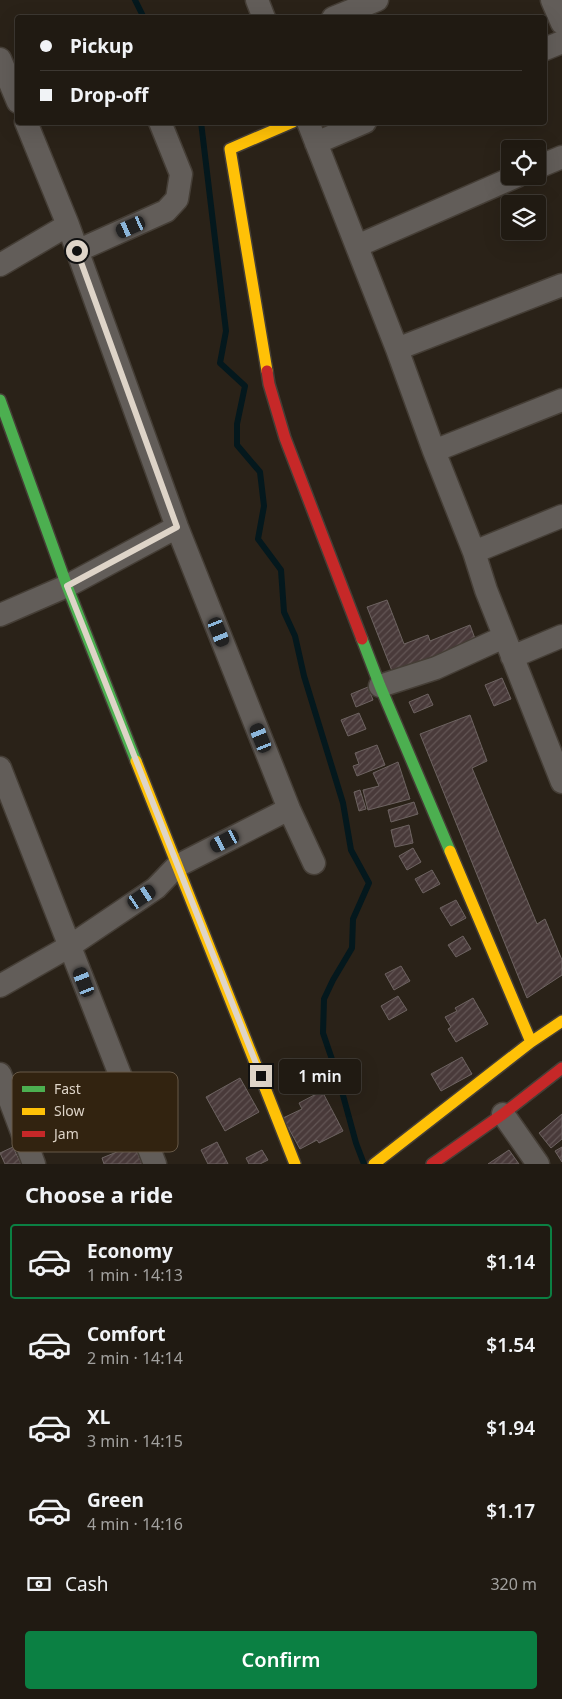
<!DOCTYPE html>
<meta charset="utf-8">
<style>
:root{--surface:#201a12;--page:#28231b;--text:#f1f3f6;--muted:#a2a19f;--line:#3d3832;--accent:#0b8043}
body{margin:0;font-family:"Noto Sans",sans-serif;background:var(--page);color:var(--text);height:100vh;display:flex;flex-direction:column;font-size:19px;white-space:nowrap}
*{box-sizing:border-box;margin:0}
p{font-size:16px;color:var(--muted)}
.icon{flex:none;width:28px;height:28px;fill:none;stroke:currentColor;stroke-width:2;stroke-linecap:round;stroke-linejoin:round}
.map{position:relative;height:1164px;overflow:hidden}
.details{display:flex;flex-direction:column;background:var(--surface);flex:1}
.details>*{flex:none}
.top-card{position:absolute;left:15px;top:15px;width:532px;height:110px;border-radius:5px;box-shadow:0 5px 20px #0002,0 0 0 1px var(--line);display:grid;align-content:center;height:110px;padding:0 25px;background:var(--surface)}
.buttons{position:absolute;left:501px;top:140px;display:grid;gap:10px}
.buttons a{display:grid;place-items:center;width:45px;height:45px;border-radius:5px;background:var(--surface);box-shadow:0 5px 20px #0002,0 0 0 1px var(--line);font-size:25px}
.end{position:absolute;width:22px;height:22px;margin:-11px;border:6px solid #ded4c8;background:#111;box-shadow:0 0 0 2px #111}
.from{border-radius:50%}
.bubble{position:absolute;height:35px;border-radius:5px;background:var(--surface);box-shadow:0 5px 20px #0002,0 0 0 1px var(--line);font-size:16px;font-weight:600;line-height:35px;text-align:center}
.car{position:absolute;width:15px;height:30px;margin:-15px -8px;border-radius:6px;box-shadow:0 0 4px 1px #0007;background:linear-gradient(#222 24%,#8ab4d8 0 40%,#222 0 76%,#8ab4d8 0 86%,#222 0)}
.top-card b{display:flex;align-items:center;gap:18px;height:48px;font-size:19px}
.top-card b+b{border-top:1px solid var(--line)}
.top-card i{width:12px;height:12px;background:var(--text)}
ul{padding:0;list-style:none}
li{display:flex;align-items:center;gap:15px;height:75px;margin:0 10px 8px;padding:0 15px;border:2px solid transparent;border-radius:5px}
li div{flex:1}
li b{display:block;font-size:19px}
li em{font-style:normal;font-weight:600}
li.selected{border-color:var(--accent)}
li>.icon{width:45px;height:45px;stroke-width:1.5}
h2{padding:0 25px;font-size:22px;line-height:60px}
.pay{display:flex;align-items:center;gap:12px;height:55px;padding:0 25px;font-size:19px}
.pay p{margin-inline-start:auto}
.cta{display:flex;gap:10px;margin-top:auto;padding:10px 25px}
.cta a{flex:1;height:58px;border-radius:5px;background:var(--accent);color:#fff;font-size:20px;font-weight:600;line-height:58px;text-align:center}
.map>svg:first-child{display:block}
</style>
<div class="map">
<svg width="562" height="1164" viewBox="0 0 562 1164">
<defs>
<pattern id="building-hatch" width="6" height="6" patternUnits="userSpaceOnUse" patternTransform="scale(1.25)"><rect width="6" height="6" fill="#493a3a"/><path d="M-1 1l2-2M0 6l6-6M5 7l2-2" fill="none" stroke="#635655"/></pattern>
</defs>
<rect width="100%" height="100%" fill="#2a2218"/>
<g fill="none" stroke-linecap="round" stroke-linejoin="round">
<path stroke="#04181d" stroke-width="6" d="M135,0L144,18
M201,122L226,331L220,363L245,386L237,424V445L260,472L264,506L258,539L281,570L284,612L295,636L304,676L343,803L351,850L369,883L353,919L352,948L333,980L324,999L323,1033L338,1077L356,1143L364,1164"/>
</g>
<path fill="url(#building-hatch)" stroke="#6d6361" d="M387,600L404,644L428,635L430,641L470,625L477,644L394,676L367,607Z
M502,678L511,699L494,706L485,685Z
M368,687L373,700L356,707L351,694Z
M428,694L433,705L414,713L409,702Z
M359,713L366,729L348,736L341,720Z
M470,715L487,761L472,768L537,924L545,919L562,960V975L527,998L420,734Z
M377,745L385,765L357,776L353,766L359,764L355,753Z
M398,762L410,799L368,810L363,790L379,786L373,773Z
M360,790L366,809L359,811L354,792Z
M414,802L418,814L391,822L388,810Z
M409,825L413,843L395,847L391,830Z
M413,848L421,862L407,870L399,856Z
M432,870L440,884L423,893L415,879Z
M456,900L466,918L451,926L440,908Z
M463,936L471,949L456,957L448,945Z
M401,966L410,981L394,990L385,974Z
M398,996L407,1010L389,1020L381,1006Z
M473,998L488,1024L456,1042L448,1029L451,1027L445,1017L457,1011L455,1008Z
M462,1057L472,1074L441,1091L431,1074Z
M240,1078L259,1112L225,1131L206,1097Z
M322,1091L343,1131L319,1143L317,1140L300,1149L283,1118L302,1109L299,1103Z
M562,1114V1139L551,1148L539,1133Z
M217,1142L228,1164H208L201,1150Z
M134,1145L142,1164H104L102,1158Z
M13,1147L21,1164H5L0,1153Z
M562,1147V1162L555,1151Z
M262,1150L268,1160L260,1164H249L246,1158Z
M509,1150L519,1164H488Z"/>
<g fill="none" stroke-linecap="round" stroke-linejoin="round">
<g stroke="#453e36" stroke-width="25">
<path id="street" d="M257,0L264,18
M552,0L562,23
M333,18L377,0
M545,49L562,42
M0,59L18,102
M26,122L68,225L177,527L289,809L314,863
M308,122L397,349L434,451L474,552L486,590L562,782
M316,143L365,122
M538,167L562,157
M357,246L517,176
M77,251L166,211L177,199L181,174L160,122
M0,265L68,225
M397,349L562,285
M434,451L562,400
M474,552L562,516
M0,615L67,586L177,527
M512,657L562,636
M380,686L436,668L504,637
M0,768L155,1164
M0,986L70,946L156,888L177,866L289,809
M0,1074L34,1164
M503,1114L538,1164"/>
</g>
<g stroke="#453e36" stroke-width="14">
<path id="fast" d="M0,400L67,586L136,761
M362,639L380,686L450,851"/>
</g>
<g stroke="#453e36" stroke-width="14">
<path id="slow" d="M267,371L230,149L293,122
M136,761L295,1164
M450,851L531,1042
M374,1164L531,1042L562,1021"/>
</g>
<g stroke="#453e36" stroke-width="14">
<path id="jam" d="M267,371L269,384L285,438L362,639
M432,1164L503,1114L562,1068"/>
</g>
<use href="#street" stroke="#625d59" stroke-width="22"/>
<use href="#fast" stroke="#4caf50" stroke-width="11"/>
<use href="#slow" stroke="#ffc107" stroke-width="11"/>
<use href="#jam" stroke="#c62828" stroke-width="11"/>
</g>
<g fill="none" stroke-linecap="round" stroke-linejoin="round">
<path stroke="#ded4c8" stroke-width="6" d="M77,251L177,527L67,586L261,1076"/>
</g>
<rect x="12" y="1072" width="166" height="80" rx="8" fill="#322310" stroke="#665847" stroke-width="1"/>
<rect x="22" y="1086" width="23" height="6" fill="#4caf50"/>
<rect x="22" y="1108" width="23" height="7" fill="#ffc107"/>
<rect x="22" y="1131" width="23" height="6" fill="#c62828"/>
<g font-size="14" fill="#ded4c8">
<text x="54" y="1094">Fast</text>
<text x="54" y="1116">Slow</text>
<text x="54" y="1139">Jam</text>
</g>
</svg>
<div class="buttons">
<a><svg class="icon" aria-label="locate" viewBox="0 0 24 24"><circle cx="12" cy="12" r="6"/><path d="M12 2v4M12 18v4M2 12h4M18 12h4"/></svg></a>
<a><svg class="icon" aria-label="layers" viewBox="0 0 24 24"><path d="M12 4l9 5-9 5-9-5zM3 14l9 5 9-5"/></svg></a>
</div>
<i class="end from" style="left:77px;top:251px"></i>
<i class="end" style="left:261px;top:1076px"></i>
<div class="bubble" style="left:279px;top:1059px;width:82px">1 min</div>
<i class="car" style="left:131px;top:227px;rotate:246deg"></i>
<i class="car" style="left:219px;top:632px;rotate:158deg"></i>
<i class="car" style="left:261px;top:738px;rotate:338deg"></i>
<i class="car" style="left:225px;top:841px;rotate:243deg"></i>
<i class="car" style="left:142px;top:897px;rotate:56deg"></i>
<i class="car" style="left:84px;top:982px;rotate:339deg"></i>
<div class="top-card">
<b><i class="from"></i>Pickup</b>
<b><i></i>Drop-off</b>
</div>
</div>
<section class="details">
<h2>Choose a ride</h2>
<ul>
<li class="selected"><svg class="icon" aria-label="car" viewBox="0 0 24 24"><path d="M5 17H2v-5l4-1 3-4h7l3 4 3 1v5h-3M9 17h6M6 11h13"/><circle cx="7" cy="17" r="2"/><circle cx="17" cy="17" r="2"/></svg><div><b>Economy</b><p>1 min · 14:13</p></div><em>$1.14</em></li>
<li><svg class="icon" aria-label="car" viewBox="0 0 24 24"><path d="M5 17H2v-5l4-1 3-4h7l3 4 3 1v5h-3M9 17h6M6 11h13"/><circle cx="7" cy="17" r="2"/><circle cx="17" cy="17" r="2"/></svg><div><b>Comfort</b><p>2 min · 14:14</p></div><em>$1.54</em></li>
<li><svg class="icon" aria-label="car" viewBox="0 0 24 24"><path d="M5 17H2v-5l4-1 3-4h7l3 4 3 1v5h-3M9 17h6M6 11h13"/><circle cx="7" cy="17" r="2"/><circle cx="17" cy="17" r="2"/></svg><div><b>XL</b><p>3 min · 14:15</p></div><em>$1.94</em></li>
<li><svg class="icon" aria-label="car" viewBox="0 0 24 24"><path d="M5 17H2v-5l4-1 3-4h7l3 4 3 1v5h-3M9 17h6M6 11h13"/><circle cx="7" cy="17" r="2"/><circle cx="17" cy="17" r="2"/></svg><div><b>Green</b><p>4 min · 14:16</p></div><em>$1.17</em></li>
</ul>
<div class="pay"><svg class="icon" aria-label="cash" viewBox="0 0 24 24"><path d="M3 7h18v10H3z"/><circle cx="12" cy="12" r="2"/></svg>Cash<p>320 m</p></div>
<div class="cta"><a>Confirm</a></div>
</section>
